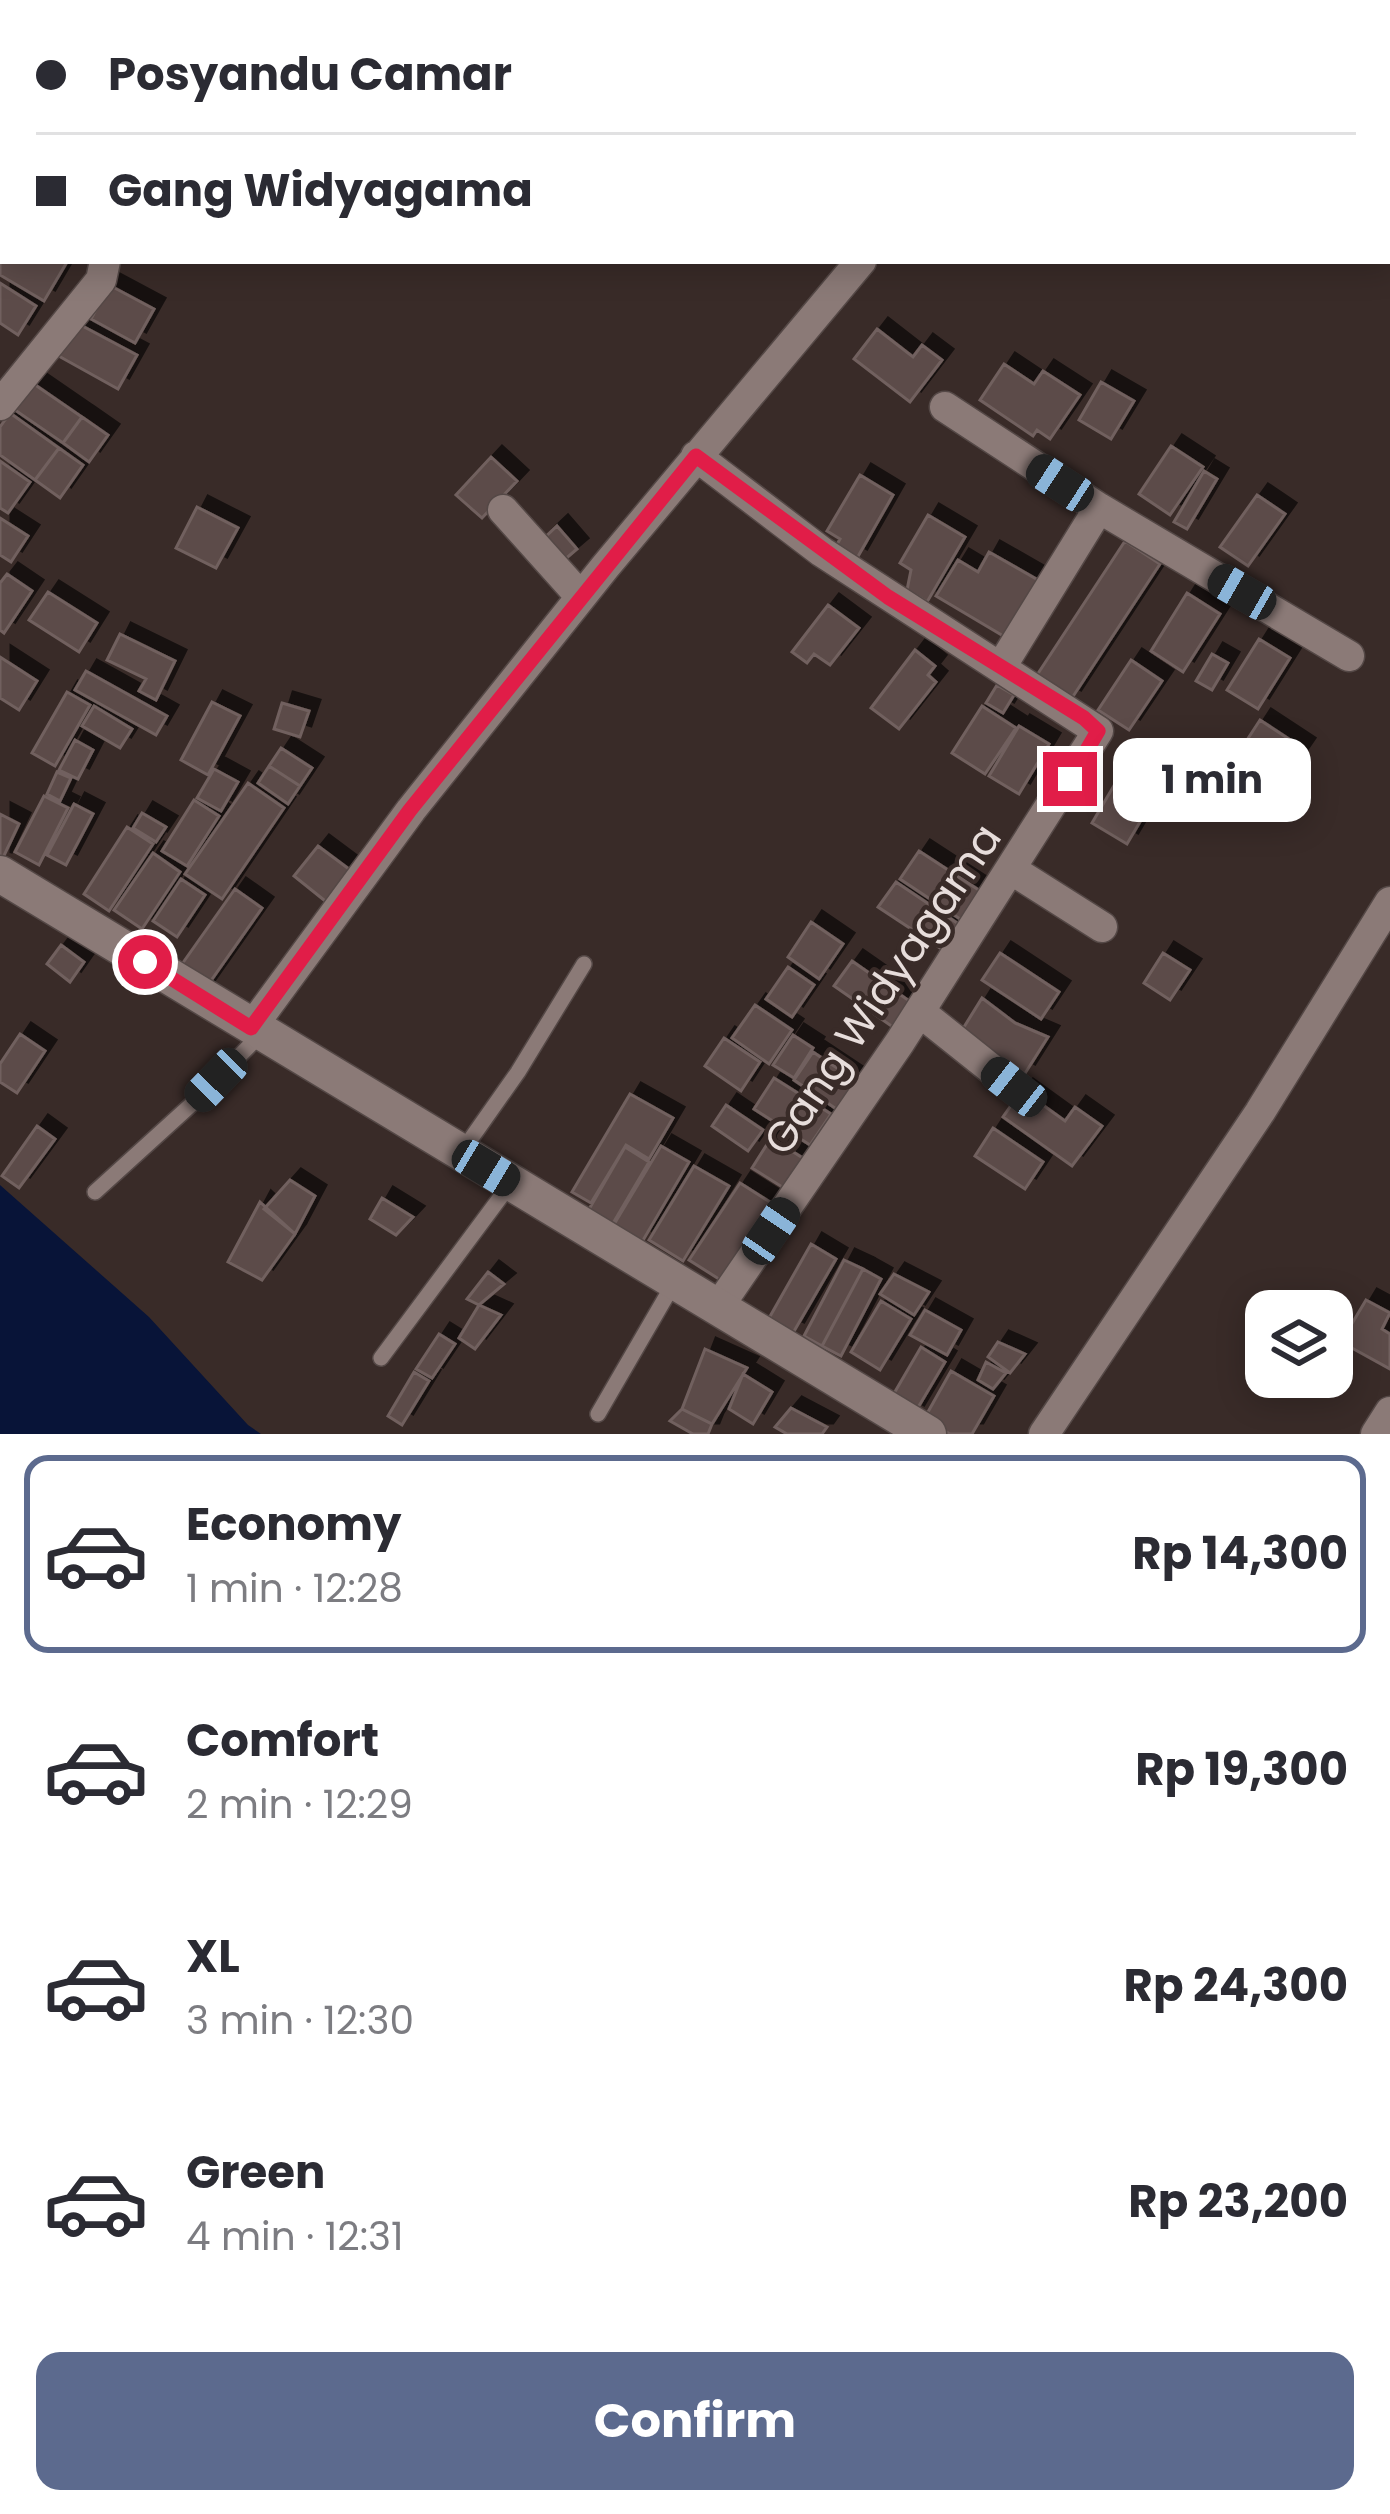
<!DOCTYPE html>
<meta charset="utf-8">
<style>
:root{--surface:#fff;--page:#f2f2f3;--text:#2b2b33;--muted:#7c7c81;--line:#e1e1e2;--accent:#5c6a8e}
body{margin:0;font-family:Poppins,sans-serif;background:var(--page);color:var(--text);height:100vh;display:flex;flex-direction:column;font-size:45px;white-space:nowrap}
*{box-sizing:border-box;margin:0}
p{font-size:39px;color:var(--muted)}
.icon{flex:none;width:66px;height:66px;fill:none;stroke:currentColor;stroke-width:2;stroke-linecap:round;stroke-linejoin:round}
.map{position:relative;height:1434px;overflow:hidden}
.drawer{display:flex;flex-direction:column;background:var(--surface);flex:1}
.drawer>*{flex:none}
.hud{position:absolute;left:0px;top:0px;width:1392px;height:264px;box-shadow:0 6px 30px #0003;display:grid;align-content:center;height:264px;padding:0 36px;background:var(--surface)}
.buttons{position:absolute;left:1245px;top:1290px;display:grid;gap:24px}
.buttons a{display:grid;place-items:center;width:108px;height:108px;border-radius:24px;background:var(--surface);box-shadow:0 6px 30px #0003;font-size:60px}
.end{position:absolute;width:54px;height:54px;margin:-27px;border:15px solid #e11d48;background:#fff;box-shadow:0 0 0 6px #fff}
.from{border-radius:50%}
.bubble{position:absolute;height:84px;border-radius:24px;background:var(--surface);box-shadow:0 6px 30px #0003;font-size:39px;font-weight:700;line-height:84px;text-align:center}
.car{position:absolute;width:36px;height:72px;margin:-36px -18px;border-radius:15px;box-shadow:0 0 9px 3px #0007;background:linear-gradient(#222 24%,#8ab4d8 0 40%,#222 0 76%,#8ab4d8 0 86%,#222 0)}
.hud b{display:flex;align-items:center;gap:42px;height:114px;font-size:45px}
.hud b+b{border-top:3px solid var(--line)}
.hud i{width:30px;height:30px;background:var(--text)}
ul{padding:21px 0 0;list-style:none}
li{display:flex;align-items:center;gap:36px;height:198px;margin:0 24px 18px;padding:0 12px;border:6px solid transparent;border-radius:24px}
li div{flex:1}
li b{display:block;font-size:45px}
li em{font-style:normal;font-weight:700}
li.active{border-color:var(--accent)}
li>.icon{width:108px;height:108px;stroke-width:1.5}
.cta{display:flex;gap:24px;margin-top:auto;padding:24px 36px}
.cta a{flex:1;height:138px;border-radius:24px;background:var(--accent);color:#fff;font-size:48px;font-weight:700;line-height:138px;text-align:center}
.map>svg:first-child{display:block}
</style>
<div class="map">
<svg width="1390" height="1434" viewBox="0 0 1390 1434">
<defs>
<filter id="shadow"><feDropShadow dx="11" dy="-11" stdDeviation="0" flood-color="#0009"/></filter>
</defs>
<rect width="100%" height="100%" fill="#392b28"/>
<path fill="#081438" d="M0,1185L149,1317L248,1425L261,1434H0Z"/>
<path fill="#5c4c49" stroke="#71615e" stroke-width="3" filter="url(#shadow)" d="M0,224L3,261L67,262L44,301L0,275Z
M0,283L36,306L18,335L0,323Z
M109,285L154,309L135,343L91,319Z
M73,321L137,355L118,389L55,354Z
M877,329L913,357L922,345L942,360L910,402L854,359Z
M1004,364L1034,384L1043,371L1080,395L1050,439L1037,430L1033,436L980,400Z
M31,382L82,417L63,443L12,408Z
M1101,382L1134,401L1111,439L1079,420Z
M10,413L59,448L35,480L0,455V427Z
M82,417L108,435L89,462L63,443Z
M1171,446L1203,467L1170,515L1139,494Z
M59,448L83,465L60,498L35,480Z
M491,457L517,481L482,518L456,495Z
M0,461L30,482L8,513L0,508Z
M1204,471L1217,479L1187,529L1174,522Z
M860,475L893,495L856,560L835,548L840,539L827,531Z
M1257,495L1285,514L1248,566L1220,547Z
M197,507L238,528L216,568L176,548Z
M928,515L965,537L927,602L907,590L911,570L900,563Z
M0,518L28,536L11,562L0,555Z
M557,526L577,549L562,562L542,540Z
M1125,541L1160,564L1070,701L1035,678Z
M989,552L1045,584L1010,640L936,596L958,560L978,572Z
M7,574L32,591L4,633L0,630V583Z
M48,592L97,623L79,652L29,620Z
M1187,593L1220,614L1183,672L1151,651Z
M828,605L859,628L830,665L814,654L807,663L792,652Z
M120,634L175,661L156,700L139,691L146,679L107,660Z
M1259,639L1290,658L1258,709L1227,690Z
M915,650L935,666L928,675L936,682L899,729L871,708Z
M1212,654L1228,663L1212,690L1196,681Z
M0,657L37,681L19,710L0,698Z
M1131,660L1162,681L1129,730L1098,710Z
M86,671L167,716L156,735L75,690Z
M997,685L1014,695L1003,713L986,703Z
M67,692L90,705L55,766L32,753Z
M212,702L240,716L208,775L181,760Z
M282,703L309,711L300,737L274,729Z
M94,706L132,729L120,748L82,726Z
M982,706L1016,728L985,774L952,753Z
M1260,720L1304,749L1282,781L1267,772L1248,801L1219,783Z
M1019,726L1049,744L1019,794L989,776Z
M75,740L93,750L78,779L59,770Z
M281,748L312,768L300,786L269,766Z
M269,766L300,786L288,804L258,783Z
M214,769L238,782L221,811L197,798Z
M57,772L71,778L60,801L47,794Z
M1119,777L1154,798L1127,844L1092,823Z
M248,783L284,808L222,899L185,874Z
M44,796L68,808L39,865L15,852Z
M194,800L219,816L187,866L162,851Z
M74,804L93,814L66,865L47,855Z
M142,813L166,827L156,842L133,828Z
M0,814L19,824L0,864Z
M127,827L153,844L109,911L84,894Z
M318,846L353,872L329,904L294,876Z
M919,851L991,898L972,927L900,879Z
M153,853L180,872L142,929L114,910Z
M181,879L205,895L177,937L153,921Z
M896,882L966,929L949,954L878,907Z
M235,889L262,908L203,992L175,974Z
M811,922L843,944L819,979L788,957Z
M61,945L84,962L70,982L47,964Z
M1000,953L1059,992L1041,1019L982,980Z
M1163,953L1190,970L1170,1000L1144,983Z
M852,961L918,1007L900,1032L834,986Z
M788,967L814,985L792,1017L766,999Z
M982,998L1015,1023L1048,1037L1024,1075L959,1035Z
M755,1005L792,1030L769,1064L732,1038Z
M20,1034L45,1051L17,1093L0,1082V1064Z
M793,1035L813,1048L794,1078L773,1065Z
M724,1038L760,1062L741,1091L705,1066Z
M813,1052L864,1086L845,1115L794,1080Z
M774,1078L831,1114L810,1145L754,1109Z
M1022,1090L1065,1121L1075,1107L1102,1126L1072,1166L1003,1117Z
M630,1094L673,1118L649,1159L626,1145L591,1203L572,1192Z
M726,1105L763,1130L748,1151L712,1126Z
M37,1126L55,1139L19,1188L2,1176Z
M993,1128L1043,1162L1025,1189L975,1156Z
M771,1138L806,1160L787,1190L752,1168Z
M661,1146L689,1162L642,1242L613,1226Z
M625,1147L649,1162L612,1225L588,1211Z
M694,1166L729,1186L683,1261L649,1240Z
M290,1180L315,1196L295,1234L264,1209Z
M740,1183L773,1204L722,1281L689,1260Z
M382,1198L413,1217L396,1235L370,1219Z
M260,1202L295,1234L262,1280L228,1262Z
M811,1244L836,1259L793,1333L768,1320Z
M844,1260L863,1269L822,1346L804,1336Z
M863,1269L881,1279L841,1356L822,1346Z
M488,1272L504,1284L479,1305L467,1299Z
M894,1274L929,1292L914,1315L880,1294Z
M1366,1300L1390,1313L1382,1329L1390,1334V1369L1341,1342Z
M881,1301L911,1319L880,1370L851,1352Z
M479,1305L501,1315L475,1349L459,1338Z
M925,1310L961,1330L947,1355L910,1335Z
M439,1334L455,1344L432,1378L416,1369Z
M998,1342L1025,1354L1010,1373L988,1357Z
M921,1347L945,1362L913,1416L889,1402Z
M705,1349L747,1368L712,1424L682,1409Z
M986,1362L1006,1373L993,1389L978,1380Z
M951,1371L994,1396L972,1434H950L924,1419Z
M414,1372L429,1381L402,1425L388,1416Z
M743,1374L772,1392L753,1424L729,1409Z
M791,1408L827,1427L822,1434H787L775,1427Z
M682,1409L712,1424L708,1434H693L670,1421Z"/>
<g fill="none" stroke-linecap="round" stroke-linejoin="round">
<g stroke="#544846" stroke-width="18">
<path id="service" d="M463,1150L518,1072L584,964
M95,1192L193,1103L261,1034
M381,1358L511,1183
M598,1414L674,1283"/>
</g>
<g stroke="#544846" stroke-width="33">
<path id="minor" d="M124,0L127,3
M701,0L704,3
M1009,0L1011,3
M31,3L34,0
M1096,3L1099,0
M0,35L3,32
M0,405L101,280L105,261
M945,407L1099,508L1349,656
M696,456L822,552L1098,731L900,1042L719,1306
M503,510L581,597
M1001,667L1099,508
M1012,870L1102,927
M920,1012L1014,1087
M251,1028L411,810L605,567L861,261
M1044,1434L1260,1112L1390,902
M1376,1434L1390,1412"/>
</g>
<g stroke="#544846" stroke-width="39">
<path id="tertiary" d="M0,874L928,1434"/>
</g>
<use href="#service" stroke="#8b7a77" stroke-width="15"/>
<use href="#minor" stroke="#8b7a77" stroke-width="30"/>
<use href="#tertiary" stroke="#8b7a77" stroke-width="36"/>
</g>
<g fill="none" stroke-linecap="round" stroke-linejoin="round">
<path stroke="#e11d48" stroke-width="15" d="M145,962L251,1028L410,810L696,456L888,597L1084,718L1098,731L1070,779"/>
</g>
<g text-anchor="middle" stroke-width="9" stroke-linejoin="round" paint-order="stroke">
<g font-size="42" fill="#e7dddb" stroke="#392b28">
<text transform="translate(882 989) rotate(-56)" y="15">Gang Widyagama</text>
</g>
</g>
</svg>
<div class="buttons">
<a><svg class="icon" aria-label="layers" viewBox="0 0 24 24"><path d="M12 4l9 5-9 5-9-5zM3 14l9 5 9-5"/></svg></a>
</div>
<i class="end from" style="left:145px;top:962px"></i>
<i class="end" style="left:1070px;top:779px"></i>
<div class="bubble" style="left:1113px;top:738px;width:198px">1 min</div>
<i class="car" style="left:1060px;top:483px;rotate:303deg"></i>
<i class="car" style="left:1242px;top:592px;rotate:300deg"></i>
<i class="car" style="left:216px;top:1080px;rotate:224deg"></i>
<i class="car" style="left:1014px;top:1087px;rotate:308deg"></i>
<i class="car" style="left:486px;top:1168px;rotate:121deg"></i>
<i class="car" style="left:771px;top:1231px;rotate:34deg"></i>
<div class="hud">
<b><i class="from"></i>Posyandu Camar</b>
<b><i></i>Gang Widyagama</b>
</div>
</div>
<section class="drawer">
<ul>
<li class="active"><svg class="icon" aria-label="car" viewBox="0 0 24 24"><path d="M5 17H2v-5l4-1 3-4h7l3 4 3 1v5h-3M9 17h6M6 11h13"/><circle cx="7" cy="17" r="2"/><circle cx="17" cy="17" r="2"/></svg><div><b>Economy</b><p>1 min · 12:28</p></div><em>Rp 14,300</em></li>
<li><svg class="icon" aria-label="car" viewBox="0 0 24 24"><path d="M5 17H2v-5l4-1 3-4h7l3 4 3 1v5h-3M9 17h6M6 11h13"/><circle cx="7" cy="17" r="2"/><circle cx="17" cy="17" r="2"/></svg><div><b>Comfort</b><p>2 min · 12:29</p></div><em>Rp 19,300</em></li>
<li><svg class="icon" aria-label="car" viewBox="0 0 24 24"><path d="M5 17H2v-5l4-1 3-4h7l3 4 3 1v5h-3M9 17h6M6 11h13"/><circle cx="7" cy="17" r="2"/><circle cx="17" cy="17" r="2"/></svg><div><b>XL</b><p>3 min · 12:30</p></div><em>Rp 24,300</em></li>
<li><svg class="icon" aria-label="car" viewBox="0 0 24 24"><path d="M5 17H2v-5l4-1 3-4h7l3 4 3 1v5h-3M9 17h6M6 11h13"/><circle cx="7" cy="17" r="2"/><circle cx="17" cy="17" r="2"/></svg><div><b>Green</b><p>4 min · 12:31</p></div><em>Rp 23,200</em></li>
</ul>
<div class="cta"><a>Confirm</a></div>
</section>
